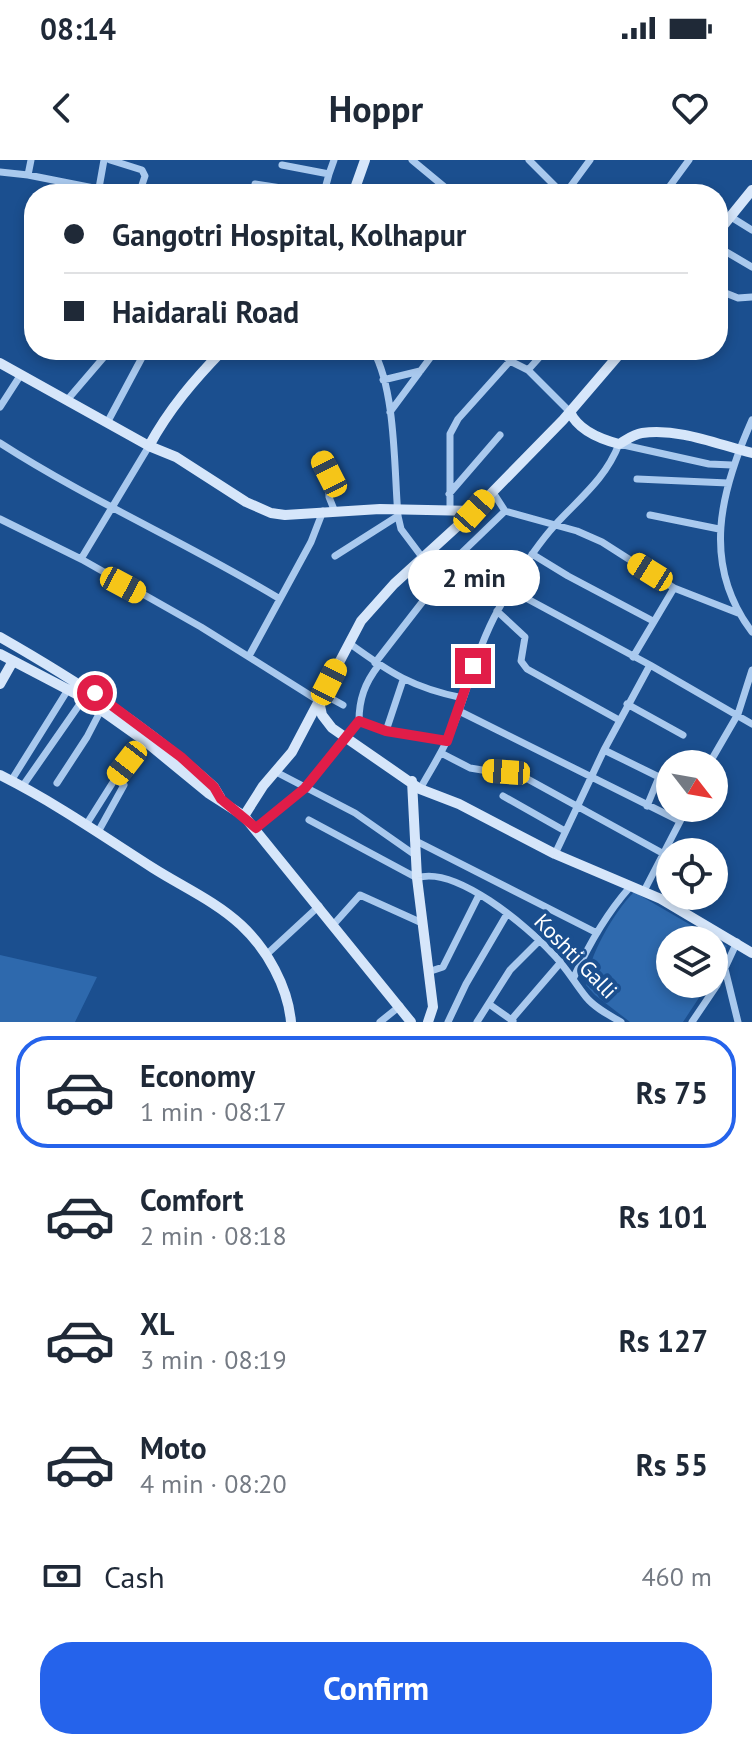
<!DOCTYPE html>
<meta charset="utf-8">
<style>
:root{--surface:#fff;--page:#f6f6f7;--text:#1f2937;--muted:#747a83;--line:#e0e1e3;--accent:#2563eb}
body{margin:0;font-family:"PT Sans",sans-serif;background:var(--page);color:var(--text);height:100vh;display:flex;flex-direction:column;font-size:30px;white-space:nowrap}
*{box-sizing:border-box;margin:0}
p{font-size:26px;color:var(--muted)}
.icon{flex:none;width:44px;height:44px;fill:none;stroke:currentColor;stroke-width:2;stroke-linecap:round;stroke-linejoin:round}
.map{position:relative;height:862px;overflow:hidden}
.drawer{display:flex;flex-direction:column;background:var(--surface);flex:1}
.drawer>*{flex:none}
.banner{position:absolute;left:24px;top:24px;width:704px;height:176px;border-radius:32px;box-shadow:0 4px 12px #0003;display:grid;align-content:center;height:176px;padding:0 40px;background:var(--surface)}
.needle{width:52px;rotate:121deg}
.buttons{position:absolute;left:656px;top:590px;display:grid;gap:16px}
.buttons a{display:grid;place-items:center;width:72px;height:72px;border-radius:50%;background:var(--surface);box-shadow:0 4px 12px #0003;font-size:40px}
.end{position:absolute;width:36px;height:36px;margin:-18px;border:10px solid #e11d48;background:#fff;box-shadow:0 0 0 4px #fff}
.from{border-radius:50%}
.bubble{position:absolute;height:56px;border-radius:28px;background:var(--surface);box-shadow:0 4px 12px #0003;font-size:26px;font-weight:700;line-height:56px;text-align:center}
.car{position:absolute;width:24px;height:48px;margin:-24px -12px;border-radius:10px;box-shadow:0 0 6px 2px #0007;background:linear-gradient(#f5c518 24%,#345 0 40%,#f5c518 0 76%,#345 0 86%,#f5c518 0)}
.banner b{display:flex;align-items:center;gap:28px;height:76px;font-size:30px}
.banner b+b{border-top:2px solid var(--line)}
.banner i{width:20px;height:20px;background:var(--text)}
ul{padding:14px 0 0;list-style:none}
li{display:flex;align-items:center;gap:24px;height:112px;margin:0 16px 12px;padding:0 24px;border:4px solid transparent;border-radius:32px}
li div{flex:1}
li b{display:block;font-size:30px}
li em{font-style:normal;font-weight:700}
li.selected{border-color:var(--accent)}
li>.icon{width:72px;height:72px;stroke-width:1.5}
.pay{display:flex;align-items:center;gap:20px;height:88px;padding:0 40px;font-size:30px}
.pay p{margin-inline-start:auto}
.button{display:flex;gap:16px;margin-top:auto;padding:16px 40px}
.button a{flex:1;height:92px;border-radius:32px;background:var(--accent);color:#fff;font-size:32px;font-weight:700;line-height:92px;text-align:center}
.status{display:flex;justify-content:space-between;align-items:center;height:56px;padding:0 40px;background:var(--surface);direction:ltr}
.status svg{height:22px;fill:currentColor}
header{display:flex;justify-content:space-between;align-items:center;height:104px;padding:0 40px;background:var(--surface);font-size:36px;font-weight:700}
.map>svg:first-child{display:block}
</style>
<div class="status"><b>08:14</b><svg viewBox="0 0 49 12"><path d="M0 12V9h3v3zM5 12V6h3v6zM10 12V3h3v9zM15 12V0h3v12zM26 1h20v11H26zM47 4h2v5h-2z"/></svg></div>
<header><svg class="icon" aria-label="back" viewBox="0 0 24 24"><path d="M15 5l-7 7 7 7"/></svg>Hoppr<svg class="icon" aria-label="heart" viewBox="0 0 24 24"><path d="M12 20l-8-8c-3-5 5-10 8-4 3-6 11-1 8 4z"/></svg></header>
<div class="map">
<svg width="752" height="862" viewBox="0 0 752 862">
<rect width="100%" height="100%" fill="#1b4f8f"/>
<path fill="#2e69ad" d="M634,732L727,786L714,814V780H670V824H708L683,862H630L595,835L586,825C588,797 614,752 634,732Z
M0,795L97,817L75,862H0Z"/>
<g fill="none" stroke-linecap="round" stroke-linejoin="round">
<path stroke="#a9c9ee" stroke-width="7" d="M110,0L142,10L145,16L139,34
M412,0L453,34
M529,0L559,30L560,34
M282,5L329,14L334,0
M0,12L28,15L124,34
M28,15L31,0
M255,24L320,34
M99,28L104,0
M321,34L325,29L329,14
M565,34L590,0
M664,34L689,0
M731,57L752,70
M718,87L752,107
M718,130L738,138L752,137
M373,190C396,231 394,309 398,356L401,369L422,397
M499,190L510,201L528,210L570,252
M528,210L546,190
M383,220L420,211
M68,239L110,190
M0,247L20,216
M390,252L436,190
M752,260C720,332 701,404 752,472
M107,263L146,190
M0,283C90,341 188,383 280,439
M149,286L81,399L201,467L319,541
M319,295L329,314V337L335,352
M637,319L728,323
M492,331L505,351L577,371L602,382L674,428L738,453
M449,334L500,275
M450,350V274L458,259L510,201
M650,355L719,369
M0,359L81,399
M532,394L568,416L653,461
M335,396L398,356
M447,407L505,351
M511,430L650,505L752,564
M497,451L525,477L521,501L527,509L619,560
M349,483C390,513 413,528 463,538
M249,496L311,382L323,351
M633,497L674,428
M375,503L434,427
M323,534L343,545
M627,544L683,575
M459,551L680,661
M359,561C359,539 365,523 378,506
M386,571L403,520
M604,590L659,617L647,646
M441,593L470,608L524,617L664,694
M709,604L738,554L752,510
M276,612L355,653L415,695
M11,621L69,528
M57,623L87,577L101,550
M22,627L84,538
M420,629C432,607 446,587 454,564C469,526 478,486 498,450C514,421 533,389 556,364C580,338 606,318 619,284L709,304L732,305
M503,636L565,671
M309,660L417,718C455,705 527,766 552,793C566,807 574,822 586,837C595,848 609,855 621,862
M86,665L115,619L146,582
M256,668L305,628L359,561L386,571L447,581
M98,672L124,625L115,619
M414,680L597,773
M555,694L604,590L650,505
M644,731L687,648
M334,764L360,735L422,763
M266,795L319,746
M725,809L738,862
M428,812L443,807L479,735
M574,817C589,784 606,754 630,727
M489,844L513,861
M511,860L561,802
M380,862L400,846
M448,862L466,824L507,754
M477,862L510,810L539,781
M692,862L717,825L737,782"/>
<path stroke="#d6e6fa" stroke-width="10" d="M353,34L365,0
M718,72L752,30
M0,203L149,286L176,297L246,342L271,353L285,355L380,349L474,351
M570,252C578,270 600,279 619,284C626,280 634,274 642,273C680,268 716,284 752,293
M149,286C169,249 194,220 223,190
M0,477C77,521 148,567 214,627L220,637
M0,494L84,538L146,582L208,633L244,656L411,862
M0,524L13,501
M319,541L322,555L332,568L420,629L459,644L555,694L661,739L752,793
M0,615C54,642 103,676 153,708C183,727 215,741 241,765C267,789 288,827 291,862
M412,621L417,718L433,847L428,862
M244,656L263,626L292,592L361,461L394,424L474,351L563,260L623,190"/>
</g>
<g fill="none" stroke-linecap="round" stroke-linejoin="round">
<path stroke="#e11d48" stroke-width="10" d="M95,533L181,597L214,627L221,639L256,668L305,628L359,561L386,571L447,581L473,506"/>
</g>
<g text-anchor="middle" stroke-width="8" stroke-linejoin="round" paint-order="stroke">
<g font-size="22" fill="#fff" stroke="#1b4f8f">
<text transform="translate(576 796) rotate(46)" y="8">Koshti Galli</text>
</g>
</g>
</svg>
<div class="buttons">
<a><svg class="needle" viewBox="-14 -14 28 28"><path d="M0-13l5 13h-10z" fill="#e53935"/><path d="M0 13l5-13h-10z" fill="#747a83"/></svg></a>
<a><svg class="icon" aria-label="locate" viewBox="0 0 24 24"><circle cx="12" cy="12" r="6"/><path d="M12 2v4M12 18v4M2 12h4M18 12h4"/></svg></a>
<a><svg class="icon" aria-label="layers" viewBox="0 0 24 24"><path d="M12 4l9 5-9 5-9-5zM3 14l9 5 9-5"/></svg></a>
</div>
<i class="end from" style="left:95px;top:533px"></i>
<i class="end" style="left:473px;top:506px"></i>
<div class="bubble" style="left:408px;top:390px;width:132px">2 min</div>
<i class="car" style="left:329px;top:314px;rotate:333deg"></i>
<i class="car" style="left:474px;top:351px;rotate:42deg"></i>
<i class="car" style="left:650px;top:412px;rotate:302deg"></i>
<i class="car" style="left:123px;top:425px;rotate:118deg"></i>
<i class="car" style="left:329px;top:522px;rotate:27deg"></i>
<i class="car" style="left:127px;top:603px;rotate:218deg"></i>
<i class="car" style="left:506px;top:612px;rotate:274deg"></i>
<div class="banner">
<b><i class="from"></i>Gangotri Hospital, Kolhapur</b>
<b><i></i>Haidarali Road</b>
</div>
</div>
<section class="drawer">
<ul>
<li class="selected"><svg class="icon" aria-label="car" viewBox="0 0 24 24"><path d="M5 17H2v-5l4-1 3-4h7l3 4 3 1v5h-3M9 17h6M6 11h13"/><circle cx="7" cy="17" r="2"/><circle cx="17" cy="17" r="2"/></svg><div><b>Economy</b><p>1 min · 08:17</p></div><em>Rs 75</em></li>
<li><svg class="icon" aria-label="car" viewBox="0 0 24 24"><path d="M5 17H2v-5l4-1 3-4h7l3 4 3 1v5h-3M9 17h6M6 11h13"/><circle cx="7" cy="17" r="2"/><circle cx="17" cy="17" r="2"/></svg><div><b>Comfort</b><p>2 min · 08:18</p></div><em>Rs 101</em></li>
<li><svg class="icon" aria-label="car" viewBox="0 0 24 24"><path d="M5 17H2v-5l4-1 3-4h7l3 4 3 1v5h-3M9 17h6M6 11h13"/><circle cx="7" cy="17" r="2"/><circle cx="17" cy="17" r="2"/></svg><div><b>XL</b><p>3 min · 08:19</p></div><em>Rs 127</em></li>
<li><svg class="icon" aria-label="car" viewBox="0 0 24 24"><path d="M5 17H2v-5l4-1 3-4h7l3 4 3 1v5h-3M9 17h6M6 11h13"/><circle cx="7" cy="17" r="2"/><circle cx="17" cy="17" r="2"/></svg><div><b>Moto</b><p>4 min · 08:20</p></div><em>Rs 55</em></li>
</ul>
<div class="pay"><svg class="icon" aria-label="cash" viewBox="0 0 24 24"><path d="M3 7h18v10H3z"/><circle cx="12" cy="12" r="2"/></svg>Cash<p>460 m</p></div>
<div class="button"><a>Confirm</a></div>
</section>
